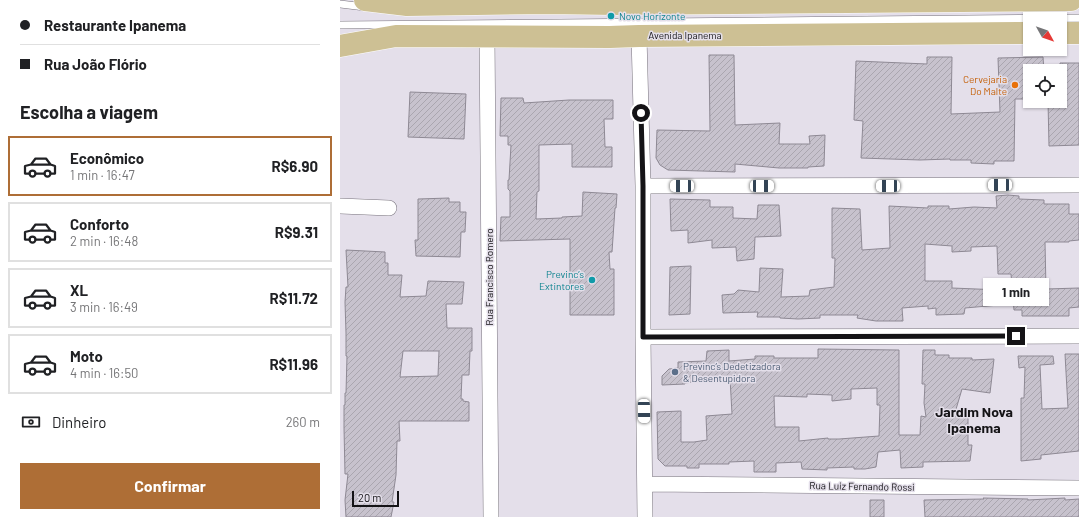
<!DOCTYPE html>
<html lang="pt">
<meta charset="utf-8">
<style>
:root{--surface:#fff;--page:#f2f2f2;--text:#202124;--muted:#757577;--line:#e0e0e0;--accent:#ae6e36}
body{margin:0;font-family:Barlow,sans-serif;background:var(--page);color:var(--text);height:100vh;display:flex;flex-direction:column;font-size:15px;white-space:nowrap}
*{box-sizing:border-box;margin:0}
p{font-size:13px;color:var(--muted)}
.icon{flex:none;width:22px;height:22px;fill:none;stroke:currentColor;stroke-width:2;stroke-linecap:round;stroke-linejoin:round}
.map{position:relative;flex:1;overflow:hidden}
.details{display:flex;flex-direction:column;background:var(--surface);width:340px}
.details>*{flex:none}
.guide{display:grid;align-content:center;height:88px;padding:0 20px;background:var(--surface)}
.needle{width:26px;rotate:130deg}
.tools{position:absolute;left:683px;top:12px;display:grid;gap:8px}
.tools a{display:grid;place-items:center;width:44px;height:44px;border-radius:0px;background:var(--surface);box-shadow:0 1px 3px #0004;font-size:20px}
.scale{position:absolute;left:12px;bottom:10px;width:47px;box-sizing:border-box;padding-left:4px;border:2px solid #141316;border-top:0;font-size:11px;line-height:14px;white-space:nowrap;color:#141316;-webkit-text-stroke:3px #e4dfea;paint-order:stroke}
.end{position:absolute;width:18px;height:18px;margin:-9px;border:5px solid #141316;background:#fff;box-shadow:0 0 0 2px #fff}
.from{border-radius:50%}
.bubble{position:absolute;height:28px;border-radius:0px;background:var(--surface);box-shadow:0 1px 3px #0004;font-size:13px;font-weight:700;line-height:28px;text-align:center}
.car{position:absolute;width:12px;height:24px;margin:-12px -6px;border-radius:5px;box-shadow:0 0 3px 1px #0007;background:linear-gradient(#fff 24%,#345 0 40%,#fff 0 76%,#345 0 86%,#fff 0)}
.guide b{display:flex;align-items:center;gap:14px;height:38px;font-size:15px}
.guide b+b{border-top:1px solid var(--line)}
.guide i{width:10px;height:10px;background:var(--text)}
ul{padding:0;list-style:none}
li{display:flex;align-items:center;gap:12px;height:60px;margin:0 8px 6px;padding:0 12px;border:2px solid var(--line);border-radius:0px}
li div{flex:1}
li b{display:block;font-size:15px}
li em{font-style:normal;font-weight:700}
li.on{border-color:var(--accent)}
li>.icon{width:36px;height:36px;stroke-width:1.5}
h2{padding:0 20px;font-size:18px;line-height:48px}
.pay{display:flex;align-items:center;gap:10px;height:44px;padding:0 20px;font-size:15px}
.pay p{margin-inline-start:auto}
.action{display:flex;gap:8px;margin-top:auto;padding:8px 20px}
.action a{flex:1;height:46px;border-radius:0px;background:var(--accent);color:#fff;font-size:16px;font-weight:700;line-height:46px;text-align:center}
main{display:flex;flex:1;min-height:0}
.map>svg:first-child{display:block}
</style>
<main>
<section class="details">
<div class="guide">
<b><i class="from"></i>Restaurante Ipanema</b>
<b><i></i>Rua João Flório</b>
</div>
<h2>Escolha a viagem</h2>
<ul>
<li class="on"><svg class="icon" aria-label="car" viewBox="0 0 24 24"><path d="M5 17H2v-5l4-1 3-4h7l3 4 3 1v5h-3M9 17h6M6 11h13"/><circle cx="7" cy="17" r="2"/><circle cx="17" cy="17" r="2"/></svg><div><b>Econômico</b><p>1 min · 16:47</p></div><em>R$6.90</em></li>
<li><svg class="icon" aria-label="car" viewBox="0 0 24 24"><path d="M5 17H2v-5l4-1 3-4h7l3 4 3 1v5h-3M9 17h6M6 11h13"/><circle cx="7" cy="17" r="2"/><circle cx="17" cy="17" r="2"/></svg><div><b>Conforto</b><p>2 min · 16:48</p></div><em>R$9.31</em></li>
<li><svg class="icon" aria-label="car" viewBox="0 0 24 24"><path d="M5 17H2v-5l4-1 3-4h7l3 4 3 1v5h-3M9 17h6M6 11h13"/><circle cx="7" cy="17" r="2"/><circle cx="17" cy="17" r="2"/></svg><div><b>XL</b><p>3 min · 16:49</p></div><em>R$11.72</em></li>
<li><svg class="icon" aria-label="car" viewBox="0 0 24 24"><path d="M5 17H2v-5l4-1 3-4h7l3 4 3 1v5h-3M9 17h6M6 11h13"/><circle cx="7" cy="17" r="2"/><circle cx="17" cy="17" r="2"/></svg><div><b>Moto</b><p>4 min · 16:50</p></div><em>R$11.96</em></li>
</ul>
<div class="pay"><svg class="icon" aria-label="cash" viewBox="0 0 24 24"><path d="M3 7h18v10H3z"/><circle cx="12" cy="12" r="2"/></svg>Dinheiro<p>260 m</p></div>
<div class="action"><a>Confirmar</a></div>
</section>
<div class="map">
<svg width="739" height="517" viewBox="0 0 739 517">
<defs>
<pattern id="building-hatch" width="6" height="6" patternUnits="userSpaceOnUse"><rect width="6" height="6" fill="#c7c2cd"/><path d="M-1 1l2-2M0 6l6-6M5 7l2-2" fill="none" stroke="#aaa6af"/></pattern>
</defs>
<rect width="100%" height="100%" fill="#e4dfea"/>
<path fill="url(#building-hatch)" stroke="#8e8994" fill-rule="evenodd" d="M369,55H394L395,125L440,123L439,144H470L469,136L485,135L484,166L468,167V168H439L395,164V172L328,170L320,165L316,158L317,130L370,131Z
M587,57H612L611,114L660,112L658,58L703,57L704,71H690V99H675L674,161H654V164L631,163V160H610V159L580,160L521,158L523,121L514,120L516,61L587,64Z
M720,63H739V145L709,146L708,101H720Z
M70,92L126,94L124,139L68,137Z
M161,98H183L184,103L229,100H273V119H264L265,147H272V167H232V144L199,145V191L197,192L196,219L222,218V217L242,216L243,192L277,194L276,208H275L272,252H269L270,269H274V315H230V239L160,241L161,217H170V191L168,189V180H169L171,145H168V136H160Z
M668,195L679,196V199L704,200V204H729V214H739V240L729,241V242H705L706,289L739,288V307L729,308V316H682V310H674L671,274H658L657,246L631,247V251L612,252V246L585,244V281H612V288L661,290L659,305L625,308L624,314L596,315V308L588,309V306L562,308L563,321H536L517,318L518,315H480V318L458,319L440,318V317H417L418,312L383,313L382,295L394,294L398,290L419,292L420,268L443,269L441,297L469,296L470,290L494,287L495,258H492V208L520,209L522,250L550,248L549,206L588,208V206H609V209L634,207L657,208L656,196Z
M109,198V202H120V212H126L125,232H121L120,257L76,256L75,240H78V199Z
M330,199L370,200V207H393V218L417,219L418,205H439L441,236L415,237L414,259L397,261L396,247L372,248V240L348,243V230L331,231Z
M6,250L45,252V263H48V275H62L60,297L86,296L88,281L124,282L122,304H106L107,328H132V351H130L129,375H122L121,399H123V401L129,402V421H59L60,441H57L56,475L52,502H54L51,517H6L5,500L8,474H5L4,428V405H5V393H6L7,356H6V333L5,302L6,287H8ZM63,351H99L98,376L60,377Z
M351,266L350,314L329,315L330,267Z
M478,349L559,350V435H580L581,416L586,417L584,403L585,384H582L583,350H595V355H609V358H632V360L654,359L650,393L622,389L614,416H628V445H632L630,461L583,462V467L561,468L560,450L538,452L536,467L525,469H514V467L487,468V470L462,469L461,462L436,463V472H414V461L389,462V464H359V468H347V466H325L318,459L317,412L341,411V442H354L367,440L366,416L392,414L390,378L345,383V384L322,385V376L329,369L338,368V362L366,361L367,351L389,350V361L415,359V356H434V358H478ZM537,388V405H540L539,436L499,439H488V438L459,441V427H435L434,396L467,397V394L492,395V401L511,399V389Z
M725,354H739V451L701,455V459L681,461V398H684L685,367L679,368L678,356H713L714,364L700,365L702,409L728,408Z
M643,498L688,499V500L725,498V500L739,499V517H585L584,500L644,499Z
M530,500H544V517H530Z"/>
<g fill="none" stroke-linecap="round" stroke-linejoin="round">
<g stroke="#77727c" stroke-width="8">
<path id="lane" d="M0,4L25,7
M0,25L739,18"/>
</g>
<g stroke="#77727c" stroke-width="16">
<path id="street" d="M147,36L151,517
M299,36L303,186V337L305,517
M303,186L739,185
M0,206L49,208
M303,337L739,336
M305,484L739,488"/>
</g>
<g stroke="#fff" stroke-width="23">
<path id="primary" d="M25,0L67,5L208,3L274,4L731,0
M720,33H739
M0,46L56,36L270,37L299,36L690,33"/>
</g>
<use href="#lane" stroke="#fff" stroke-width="7"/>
<use href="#street" stroke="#fff" stroke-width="15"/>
<use href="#primary" stroke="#cdc094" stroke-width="22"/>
</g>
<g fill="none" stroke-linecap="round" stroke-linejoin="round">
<path stroke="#141316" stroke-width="5" d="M301,113L303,186V337L676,336"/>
</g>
<g fill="#0f9aa8" stroke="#e4dfea" stroke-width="1.5">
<circle cx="271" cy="16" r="4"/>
<circle cx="252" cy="280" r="4"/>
</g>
<circle fill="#e8710a" stroke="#e4dfea" stroke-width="1.5" cx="675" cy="85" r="4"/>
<circle fill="#5c6f8a" stroke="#e4dfea" stroke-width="1.5" cx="335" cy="372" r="4"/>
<g text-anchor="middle" stroke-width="3" stroke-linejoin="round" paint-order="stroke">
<g font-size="10" fill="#0d838f" stroke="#e4dfea" text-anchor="start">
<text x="279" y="20">Novo Horizonte</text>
<text x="244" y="278" text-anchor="end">Previnc’s<tspan x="244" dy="12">Extintores</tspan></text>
</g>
<g font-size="10" fill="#141316" stroke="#e4dfea">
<text x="345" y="39">Avenida Ipanema</text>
<text transform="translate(149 277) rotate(-90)" y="4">Rua Francisco Romero</text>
<text transform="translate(522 486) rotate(1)" y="4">Rua Luiz Fernando Rossi</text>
</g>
<g font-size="10" fill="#c56008" stroke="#e4dfea" text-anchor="end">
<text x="667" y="83">Cervejaria<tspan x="667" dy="12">Do Malte</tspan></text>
</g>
<g font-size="10" fill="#4e5e75" stroke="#e4dfea" text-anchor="start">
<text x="343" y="370">Previnc’s Dedetizadora<tspan x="343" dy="12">&amp; Desentupidora</tspan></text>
</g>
<g font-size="14" font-weight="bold" fill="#141316" stroke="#e4dfea">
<text x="634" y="417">Jardim Nova<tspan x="634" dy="16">Ipanema</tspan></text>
</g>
</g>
</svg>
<div class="tools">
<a><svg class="needle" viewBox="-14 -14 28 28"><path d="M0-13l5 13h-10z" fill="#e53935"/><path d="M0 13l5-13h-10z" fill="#757577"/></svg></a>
<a><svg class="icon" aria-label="locate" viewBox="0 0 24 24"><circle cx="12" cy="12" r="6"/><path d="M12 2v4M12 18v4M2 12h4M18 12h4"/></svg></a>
</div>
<div class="scale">20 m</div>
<i class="end from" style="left:301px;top:113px"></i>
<i class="end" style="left:676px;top:336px"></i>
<div class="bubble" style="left:643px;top:278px;width:66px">1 min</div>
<i class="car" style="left:660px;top:185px;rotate:270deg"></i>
<i class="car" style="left:342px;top:186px;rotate:270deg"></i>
<i class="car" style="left:422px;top:186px;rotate:90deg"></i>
<i class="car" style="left:548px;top:186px;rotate:270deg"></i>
<i class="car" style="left:304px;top:411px;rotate:179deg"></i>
</div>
</main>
